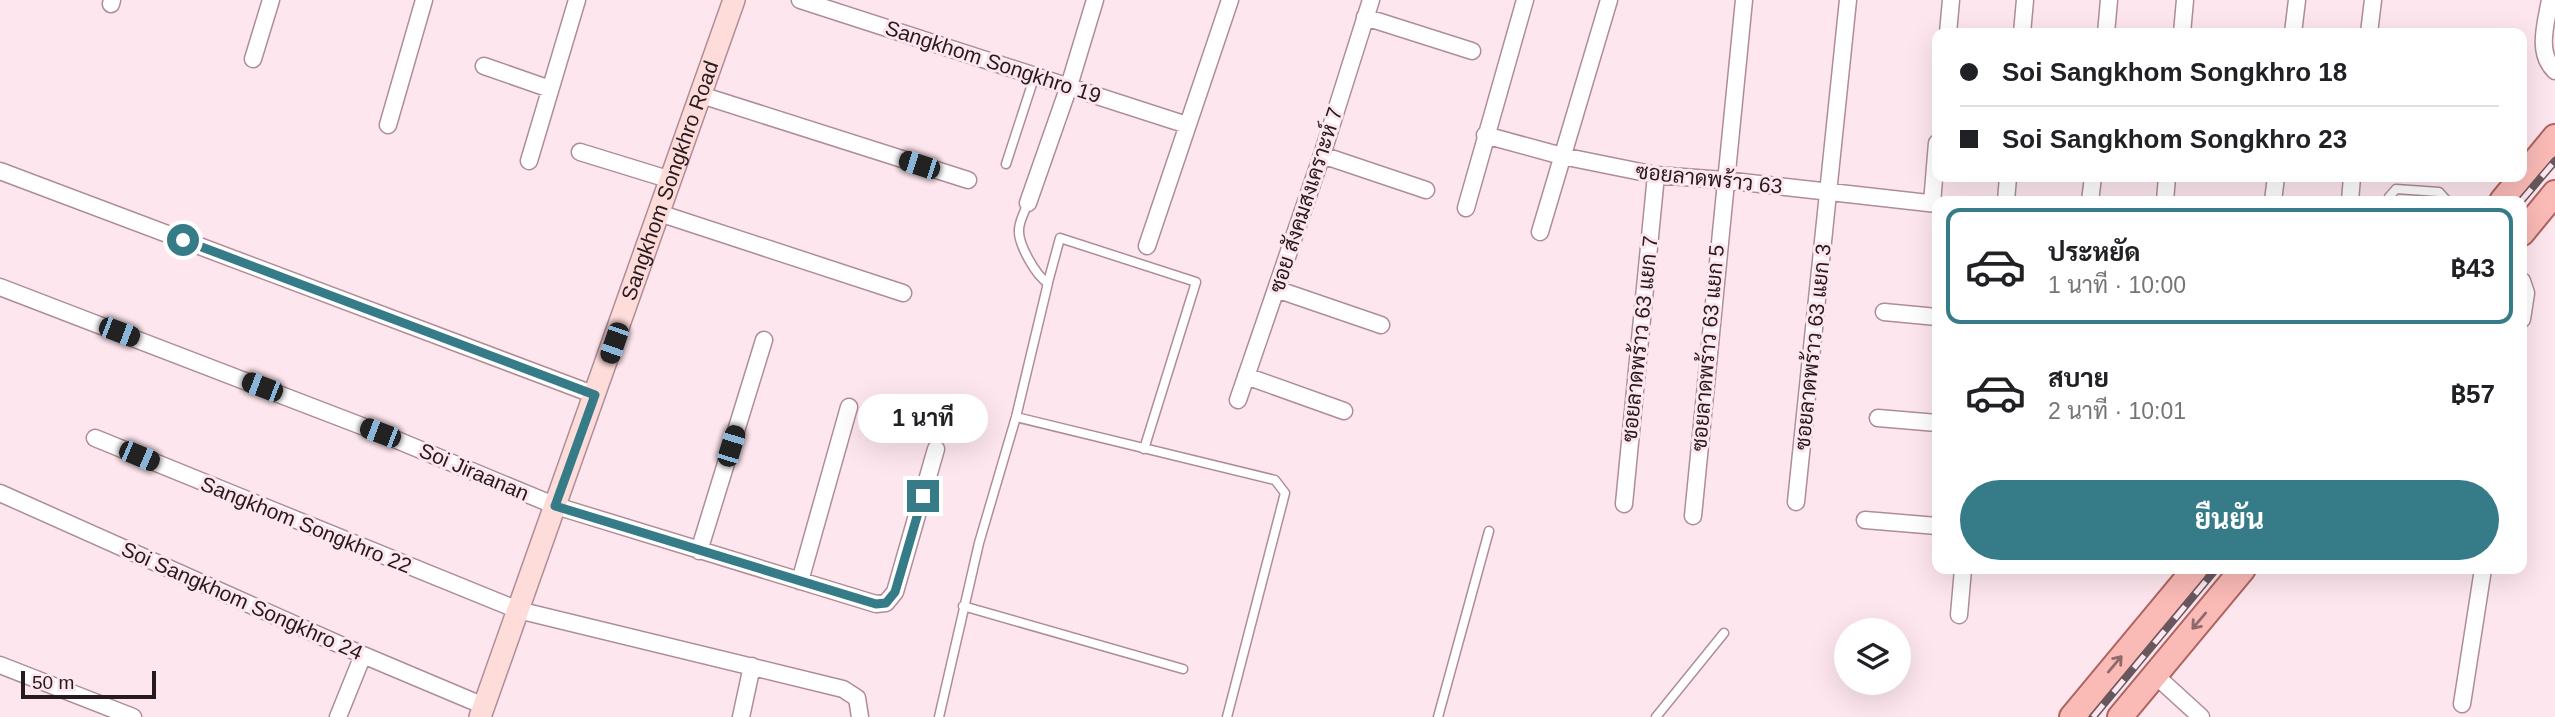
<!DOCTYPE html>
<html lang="th">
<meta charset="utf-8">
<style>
:root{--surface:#fff;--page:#f6f6f6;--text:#202124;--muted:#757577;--line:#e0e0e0;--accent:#357b88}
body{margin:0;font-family:Helvetica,Sarabun,sans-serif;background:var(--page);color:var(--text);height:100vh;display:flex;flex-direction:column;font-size:26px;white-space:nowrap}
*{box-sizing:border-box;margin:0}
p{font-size:23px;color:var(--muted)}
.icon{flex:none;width:38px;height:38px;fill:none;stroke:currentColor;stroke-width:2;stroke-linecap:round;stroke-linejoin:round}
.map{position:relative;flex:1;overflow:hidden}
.details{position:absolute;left:1932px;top:196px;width:595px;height:378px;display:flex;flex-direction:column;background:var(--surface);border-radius:14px;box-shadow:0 7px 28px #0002}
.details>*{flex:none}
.guide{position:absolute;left:1932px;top:28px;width:595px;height:154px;border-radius:14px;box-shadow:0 7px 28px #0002;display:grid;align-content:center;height:154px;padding:0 28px;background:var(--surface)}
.controls{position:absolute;left:1834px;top:618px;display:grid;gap:14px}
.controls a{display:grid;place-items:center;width:77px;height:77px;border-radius:50%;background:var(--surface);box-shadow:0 7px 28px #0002;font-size:35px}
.scale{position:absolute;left:21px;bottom:18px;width:135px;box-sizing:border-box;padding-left:7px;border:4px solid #271a1f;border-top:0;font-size:19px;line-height:24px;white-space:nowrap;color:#271a1f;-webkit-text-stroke:5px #fde6ed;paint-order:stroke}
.end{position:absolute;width:32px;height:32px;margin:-16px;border:9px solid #357b88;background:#fff;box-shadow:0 0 0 4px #fff}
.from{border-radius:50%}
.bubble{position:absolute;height:49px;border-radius:24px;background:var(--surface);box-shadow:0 7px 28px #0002;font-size:23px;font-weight:700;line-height:49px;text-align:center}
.car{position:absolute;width:21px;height:42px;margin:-21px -10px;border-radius:9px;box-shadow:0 0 5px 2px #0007;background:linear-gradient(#222 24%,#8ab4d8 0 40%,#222 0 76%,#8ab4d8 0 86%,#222 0)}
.guide b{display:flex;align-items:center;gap:24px;height:66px;font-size:26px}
.guide b+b{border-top:2px solid var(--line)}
.guide i{width:18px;height:18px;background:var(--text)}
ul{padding:12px 0 0;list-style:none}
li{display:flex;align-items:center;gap:21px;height:116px;margin:0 14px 10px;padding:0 14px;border:4px solid transparent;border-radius:14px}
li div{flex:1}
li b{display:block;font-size:26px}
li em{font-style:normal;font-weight:700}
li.current{border-color:var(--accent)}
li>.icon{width:63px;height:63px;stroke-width:1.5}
.primary-button{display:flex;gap:14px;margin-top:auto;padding:14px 28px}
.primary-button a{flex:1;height:80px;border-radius:42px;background:var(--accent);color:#fff;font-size:28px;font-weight:700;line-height:80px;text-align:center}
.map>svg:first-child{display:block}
</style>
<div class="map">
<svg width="2555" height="717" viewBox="0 0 2555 717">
<rect width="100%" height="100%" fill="#fde6ed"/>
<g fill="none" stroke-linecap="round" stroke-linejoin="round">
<g stroke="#af8d98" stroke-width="11">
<path id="lane" d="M1006,164L1035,75
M2388,201L2389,197L2396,189L2439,192L2447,201
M1047,286L1060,238L1196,282L1144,449
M1016,417L1275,480L1285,493L1227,717
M963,606L1183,669
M939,717L979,543L1016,417L1048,283C1036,276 1018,244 1019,230C1019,221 1025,211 1028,203
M1438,717L1489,531
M1656,717L1724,633"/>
</g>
<g stroke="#af8d98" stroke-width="19">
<path id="street" d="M800,0L1187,125
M2550,0C2546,23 2536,53 2555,71
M111,4L112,0
M1365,17L1472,51
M1948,33L1951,0
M2022,33L2025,0
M2106,33L2109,0
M2182,33L2185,0
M2293,33L2297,0
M2369,33L2373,0
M253,59L271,0
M484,66L550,89
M701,95L968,180
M388,125L424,0
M1485,135L1562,156L1656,175L1724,180L1937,204
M580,152L671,180
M1322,155L1426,190
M529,161L577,0
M0,171L595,395
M2006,201L2008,177
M2090,201L2093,177
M2165,201L2167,177
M2273,201L2276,177
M2350,201L2352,177
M1028,203L1069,86L1095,0
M1932,203L1937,143
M1466,208L1525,0
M659,213L903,293
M1540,232L1609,0
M1147,246L1230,0
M2522,281L2526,293L2522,319
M0,287L380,433L556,506L876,604L886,603L895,592L936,449
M1276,289L1381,325
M1884,312L1937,317
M1246,376L1344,411
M1238,400L1322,155L1371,0
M1878,418L1937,423
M95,438L518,610L843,689L857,698L860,717
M0,493L363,655L484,706
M1796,502L1848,0
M1624,504L1656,175
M1693,516L1744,0
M1865,520L1937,526
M699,551L764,340
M800,581L849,407
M1959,615L1963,569
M0,665L133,717
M2155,675L2201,717
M2462,704L2483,569
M338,717L363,655
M741,717L752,666"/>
</g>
<g stroke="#af8d98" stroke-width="24">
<g id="secondary">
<path id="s1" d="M480,717L734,0"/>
</g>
</g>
<g stroke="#ae6461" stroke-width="28">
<path id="primary" d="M2502,201L2555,137
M2522,233L2555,193
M2072,717L2195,569
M2120,717L2243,569"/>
</g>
<use href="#lane" stroke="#fff" stroke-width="8"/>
<use href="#street" stroke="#fff" stroke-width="16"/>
<use href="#secondary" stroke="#fddcda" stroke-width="21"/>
<use href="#primary" stroke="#fabab6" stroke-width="24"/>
<g stroke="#68585d" stroke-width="8">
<path id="rail" d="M2521,201L2555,161
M2093,717L2216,569"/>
</g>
<use href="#rail" stroke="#fde6ed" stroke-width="5" stroke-dasharray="16" stroke-linecap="butt"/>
</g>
<defs><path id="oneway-shaft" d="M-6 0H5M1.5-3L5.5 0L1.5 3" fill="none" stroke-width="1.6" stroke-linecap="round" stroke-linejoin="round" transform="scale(1.75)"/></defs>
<g stroke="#906a6a">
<use href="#oneway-shaft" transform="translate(2199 621) rotate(130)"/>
<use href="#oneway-shaft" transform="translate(2115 664) rotate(-50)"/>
</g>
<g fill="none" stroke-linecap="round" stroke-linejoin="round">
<path stroke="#357b88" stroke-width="9" d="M183,240L595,395L555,506L876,604L886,603L895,592L923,496"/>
</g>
<g text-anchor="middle" stroke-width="6" stroke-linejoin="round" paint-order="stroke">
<g font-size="21" fill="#271a1f" stroke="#fde6ed">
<text transform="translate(993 62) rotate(18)" y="7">Sangkhom Songkhro 19</text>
<text transform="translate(1709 179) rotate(6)" y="7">ซอยลาดพร้าว 63</text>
<text dy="7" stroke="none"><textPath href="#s1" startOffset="569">Sangkhom Songkhro Road</textPath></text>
<text transform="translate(1306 200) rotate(-72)" y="7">ซอย สังคมสงเคราะห์ 7</text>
<text transform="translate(1640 339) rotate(-84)" y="7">ซอยลาดพร้าว 63 แยก 7</text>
<text transform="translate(1813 347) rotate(-84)" y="7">ซอยลาดพร้าว 63 แยก 3</text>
<text transform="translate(1708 348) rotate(-85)" y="7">ซอยลาดพร้าว 63 แยก 5</text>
<text transform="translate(474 472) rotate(23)" y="7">Soi Jiraanan</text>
<text transform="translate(306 525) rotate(22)" y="7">Sangkhom Songkhro 22</text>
<text transform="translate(242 601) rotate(24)" y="7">Soi Sangkhom Songkhro 24</text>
</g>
</g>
</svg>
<div class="controls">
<a><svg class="icon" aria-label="layers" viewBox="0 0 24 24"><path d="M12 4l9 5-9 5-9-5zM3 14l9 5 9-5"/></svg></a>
</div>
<div class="scale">50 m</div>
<i class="end from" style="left:183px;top:240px"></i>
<i class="end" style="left:923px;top:496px"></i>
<div class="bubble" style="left:858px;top:394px;width:130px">1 นาที</div>
<i class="car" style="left:919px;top:165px;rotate:288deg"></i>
<i class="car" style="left:119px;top:332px;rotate:111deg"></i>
<i class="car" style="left:614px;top:343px;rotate:199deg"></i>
<i class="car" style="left:262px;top:387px;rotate:291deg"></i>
<i class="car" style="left:380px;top:433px;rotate:291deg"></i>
<i class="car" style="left:731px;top:446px;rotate:17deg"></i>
<i class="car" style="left:139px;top:456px;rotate:113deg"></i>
<div class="guide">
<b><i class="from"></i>Soi Sangkhom Songkhro 18</b>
<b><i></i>Soi Sangkhom Songkhro 23</b>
</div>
<section class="details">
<ul>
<li class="current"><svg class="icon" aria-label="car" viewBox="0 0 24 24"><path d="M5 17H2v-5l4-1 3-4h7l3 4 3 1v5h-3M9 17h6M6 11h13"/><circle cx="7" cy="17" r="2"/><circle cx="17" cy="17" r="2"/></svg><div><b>ประหยัด</b><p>1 นาที · 10:00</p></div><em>฿43</em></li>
<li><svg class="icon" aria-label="car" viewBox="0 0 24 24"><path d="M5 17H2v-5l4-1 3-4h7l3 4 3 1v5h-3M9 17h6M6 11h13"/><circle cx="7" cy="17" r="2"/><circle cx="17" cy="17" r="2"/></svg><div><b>สบาย</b><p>2 นาที · 10:01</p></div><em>฿57</em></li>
</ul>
<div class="primary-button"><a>ยืนยัน</a></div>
</section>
</div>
